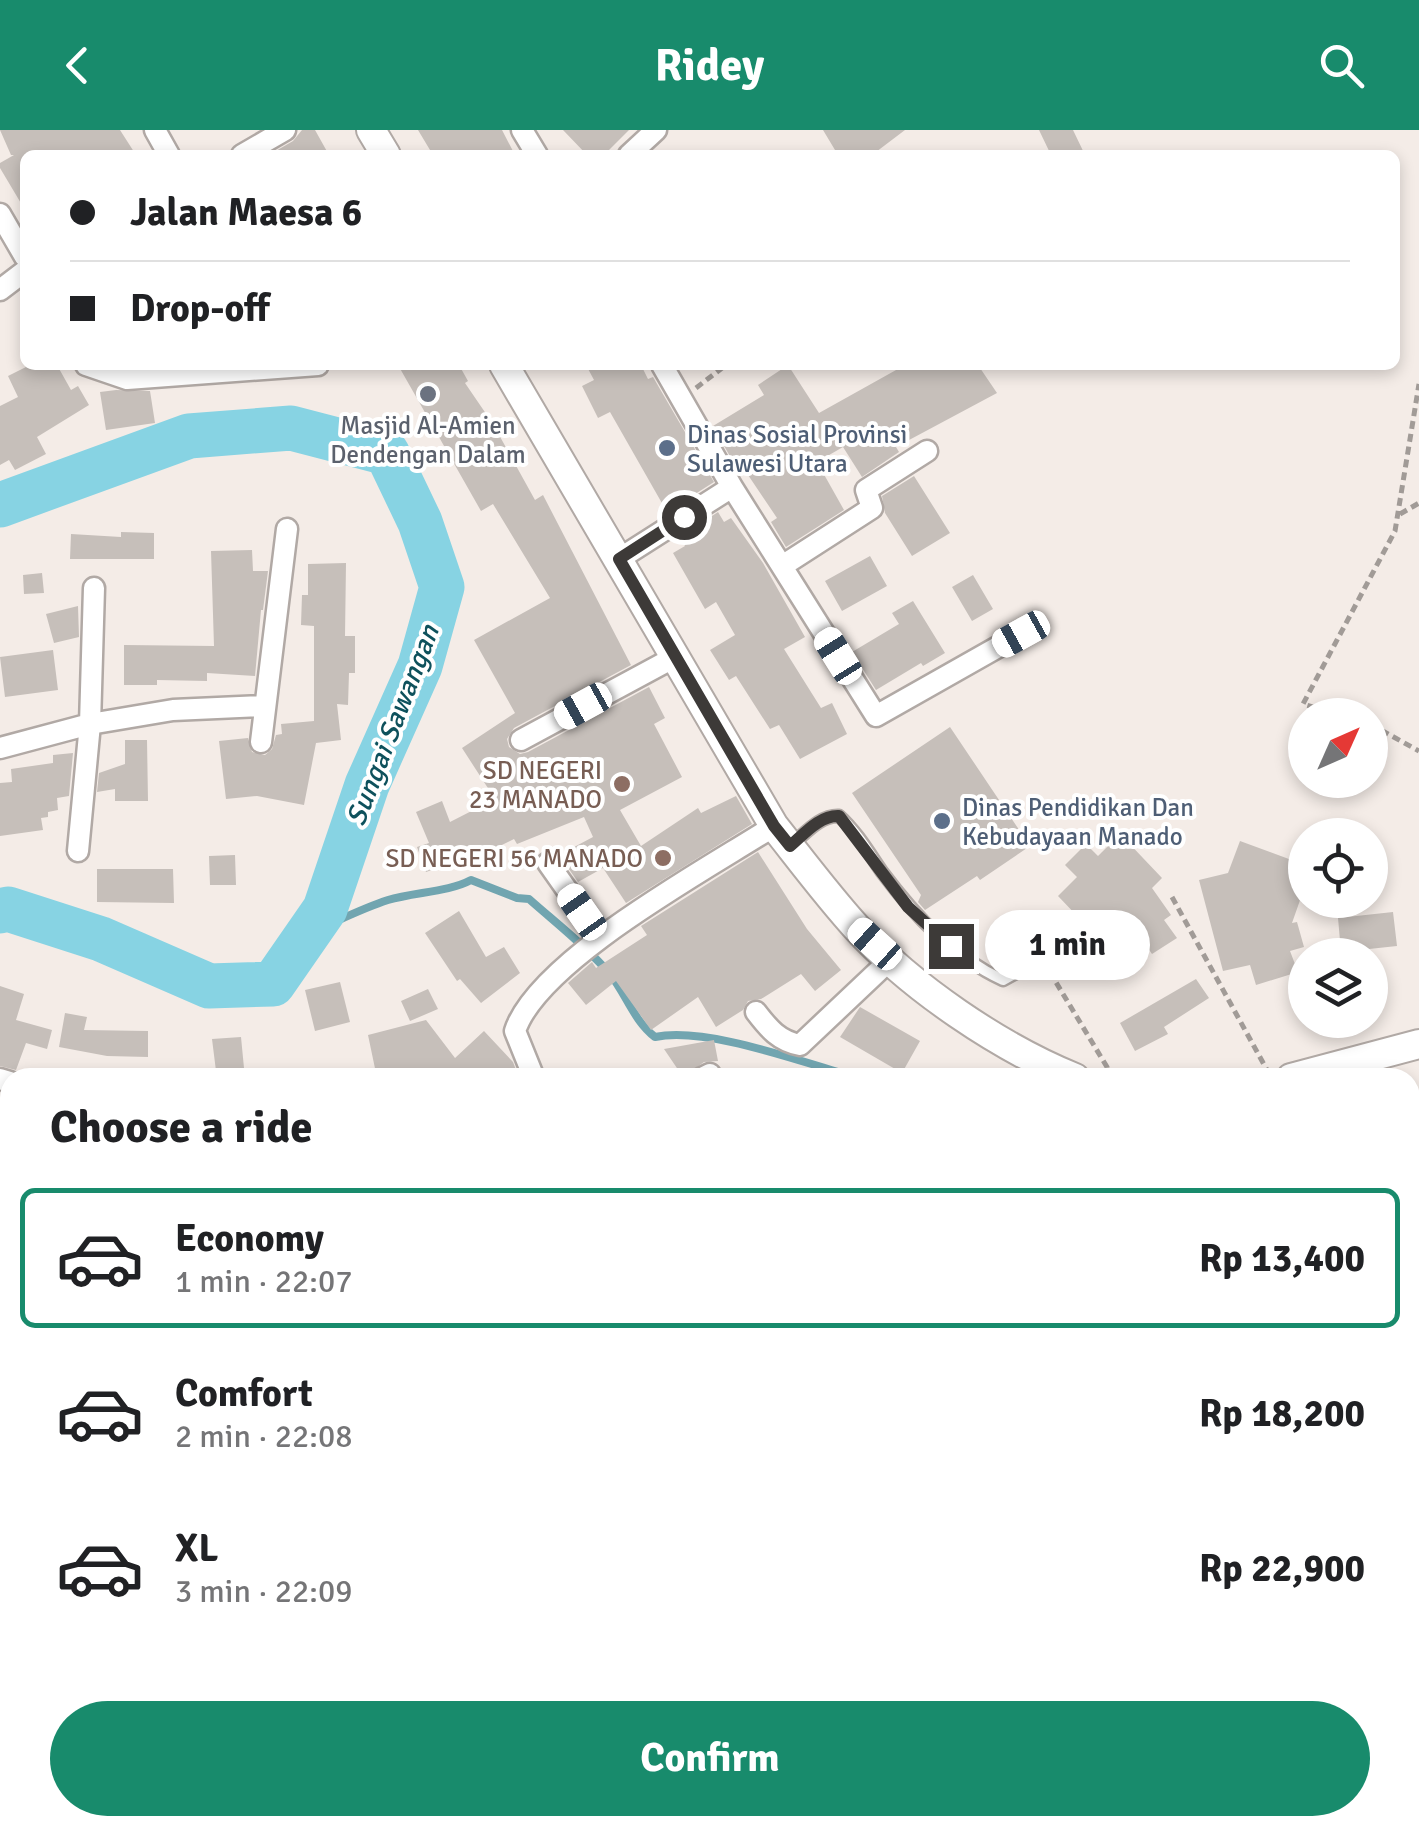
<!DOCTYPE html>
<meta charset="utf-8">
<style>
:root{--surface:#fff;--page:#f6f6f6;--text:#202124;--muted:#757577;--line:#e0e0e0;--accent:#188b6c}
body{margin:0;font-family:Signika,sans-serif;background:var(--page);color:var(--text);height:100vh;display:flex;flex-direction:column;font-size:38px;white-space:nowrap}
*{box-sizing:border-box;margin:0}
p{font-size:32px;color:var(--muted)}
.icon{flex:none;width:55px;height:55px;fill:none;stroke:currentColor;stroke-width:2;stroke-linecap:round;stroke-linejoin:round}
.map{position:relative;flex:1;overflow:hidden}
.drawer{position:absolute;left:0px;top:938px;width:1420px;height:768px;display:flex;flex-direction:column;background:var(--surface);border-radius:30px 30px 0 0;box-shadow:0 5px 15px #0003}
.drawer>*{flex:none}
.banner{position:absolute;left:20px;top:20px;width:1380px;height:220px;border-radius:15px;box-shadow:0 5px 15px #0003;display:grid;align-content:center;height:220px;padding:0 50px;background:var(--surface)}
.needle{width:65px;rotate:45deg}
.buttons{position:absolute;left:1288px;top:568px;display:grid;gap:20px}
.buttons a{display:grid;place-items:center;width:100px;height:100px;border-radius:50%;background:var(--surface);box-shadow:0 5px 15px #0003;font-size:50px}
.end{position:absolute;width:45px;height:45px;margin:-22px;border:12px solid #3d3a38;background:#fff;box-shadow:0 0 0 5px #fff}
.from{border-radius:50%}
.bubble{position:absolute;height:70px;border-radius:35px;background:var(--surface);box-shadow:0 5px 15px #0003;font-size:32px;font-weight:700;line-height:70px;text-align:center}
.car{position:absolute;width:30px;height:60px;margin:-30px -15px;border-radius:12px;box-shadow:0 0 8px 2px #0007;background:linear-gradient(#fff 24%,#345 0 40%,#fff 0 76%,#345 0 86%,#fff 0)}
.banner b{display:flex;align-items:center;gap:35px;height:95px;font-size:38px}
.banner b+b{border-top:2px solid var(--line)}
.banner i{width:25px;height:25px;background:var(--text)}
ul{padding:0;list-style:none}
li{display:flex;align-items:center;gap:30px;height:140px;margin:0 20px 15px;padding:0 30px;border:5px solid transparent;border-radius:15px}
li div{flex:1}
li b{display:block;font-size:38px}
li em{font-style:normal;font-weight:700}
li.on{border-color:var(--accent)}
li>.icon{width:90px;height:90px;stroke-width:1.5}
h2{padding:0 50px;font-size:45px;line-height:120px}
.button{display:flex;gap:20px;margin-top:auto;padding:20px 50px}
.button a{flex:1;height:115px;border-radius:60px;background:var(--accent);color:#fff;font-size:40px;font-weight:700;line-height:115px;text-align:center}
header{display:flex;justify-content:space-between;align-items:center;height:130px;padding:0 50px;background:var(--accent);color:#fff;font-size:45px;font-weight:700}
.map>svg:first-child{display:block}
</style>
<header><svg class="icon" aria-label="back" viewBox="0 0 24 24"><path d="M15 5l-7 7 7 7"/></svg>Ridey<svg class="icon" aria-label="search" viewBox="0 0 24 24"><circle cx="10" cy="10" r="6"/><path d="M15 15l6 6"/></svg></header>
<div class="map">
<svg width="1419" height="1704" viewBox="0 0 1419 1704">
<rect width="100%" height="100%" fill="#f4ece7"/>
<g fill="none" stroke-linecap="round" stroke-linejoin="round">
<path stroke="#71a5b0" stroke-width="8" d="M307,804C334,793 360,779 388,770C414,762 449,762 471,750L517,768L529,769C556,793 586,816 610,844C626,864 634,891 655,907C708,896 806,934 859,948"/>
<path stroke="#87d3e3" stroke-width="45" d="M0,375L189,306L291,298L387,323L420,392L442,457L420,536L367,655L325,779L273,854L209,856L101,809L8,779L0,781
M0,1168L10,1176
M198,1704L204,1695"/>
</g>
<path fill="#c6bfba" d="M0,0H120L136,25H25V80L0,38V33L14,25H11Z
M302,0H315L329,25H269L293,11Z
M418,0H502L515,25H433Z
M563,0H629L604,25H587Z
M823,0H905L872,25H838Z
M1039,0H1073L1085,25H1051Z
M30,235H57L71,260L78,256L89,275L37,307L46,324L15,340L9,330L0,335V276L18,267L8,246Z
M398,235H459L468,251L465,253L493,294L535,370L543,365L631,535L514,598L507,609L509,617L520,624L528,622L649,557L665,588L654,594L682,647L620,680L641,716L698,678L701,683L736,666L752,694L626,773L603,738L578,752L559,725L593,707L584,687L517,714L514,709L455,738L452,733L426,742L417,717L429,713L416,682L442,671L450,692L495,669L462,618L515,583L474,510L550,468L493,374L481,381Z
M586,235H641L648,249L653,247L714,352L667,382L610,282L598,288L582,256L594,250Z
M788,235L819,283L905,235H978L997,263L896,317L899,322L862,347L843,317L817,332L844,380L786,417L771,392L777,388L742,336L737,339L713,296L764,265L758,255Z
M116,260L150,261L155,293L106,300L100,262Z
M914,346L950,403L912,426L885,383L882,366Z
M718,382L724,392L731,388L763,433L805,507L784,519L821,578L832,573L847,604L800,629L779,595L770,599L736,546L729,550L710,520L735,505L716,472L705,479L673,423L685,416L680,407Z
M121,402L154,403V429H70L71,404L121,407Z
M252,420L253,441H268L263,480H261L255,546L207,543V551L157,550V555H124V515L214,516L211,421Z
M870,426L887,456L842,481L825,451Z
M346,433L345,506H355V543H349L348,575L337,574L341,610L316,613L304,675L257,666L226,669L219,611L248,608L252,622L265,625L272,619L276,605L282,604L281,594L314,591V496L301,495L302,465H308V434Z
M42,443L44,463L24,464L23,445Z
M973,445L993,479L972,491L952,457Z
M913,471L945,523L923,536L921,533L876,560L852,522L899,494L892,483Z
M78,476L79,507L54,513L46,484Z
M53,520L58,560L5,567L0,527Z
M950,597L1030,716L980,750L977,746L925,780L918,772L921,765L852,663Z
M125,610H147L148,671H115V659L97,662L99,643L125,634Z
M73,623L69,666L57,668L58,680L48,682V687L41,688L43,700L0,706V653L12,652L11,639L53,633V625Z
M1124,708L1162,748L1152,758L1171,785L1164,790L1177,808L1152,824L1141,808L1131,814L1111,787L1100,798L1085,782L1079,788L1058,766L1077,747L1065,735L1086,714L1098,726L1109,715L1113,718Z
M1240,711L1305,735V756L1292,793L1297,792L1304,817L1290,821L1298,842L1256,855L1250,835L1223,841L1199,750L1228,743Z
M758,722L807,799L841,840L815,861L801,844L761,869L748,871L743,880L716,897L698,867L651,900L616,851L586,875L568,853L592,832L596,838L647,805L641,796Z
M235,725L236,755H210L209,726Z
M97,739H173L174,773L97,772Z
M459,781L486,827L504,817L520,843L481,873L460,849L457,851L425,803Z
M1393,782L1397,816L1341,822L1338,788Z
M1196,849L1209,868L1164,897L1168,904L1135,921L1120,893Z
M340,852L350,892L315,901L305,860Z
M0,856L24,864L16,890L52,900L47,919L26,913L16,940L0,936Z
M428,859L438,879L410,891L401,871Z
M860,877L920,911L902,943L840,907Z
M65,883L87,887L84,900L148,901V927L107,926L59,917Z
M426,890L455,928L484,901L513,932L519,948H377L368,905Z
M241,907L244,938L216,941L212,909Z
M714,910L718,931L704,932L683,947L664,919Z"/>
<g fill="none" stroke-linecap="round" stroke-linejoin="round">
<g stroke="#b1a9a5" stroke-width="15">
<path id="lane" d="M791,715C805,704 820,685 839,686C856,701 869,723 882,742C915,786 953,827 1003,850L1023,839"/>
</g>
<g stroke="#b1a9a5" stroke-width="25">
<path id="street" d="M155,0L169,25
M522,0L537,25
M242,25L285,0
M629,25L656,0
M0,84L25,127
M0,160L25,141
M86,235L127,249L318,235
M732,357L876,586L1021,504
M619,429L732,357L662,235
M782,436L872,378L866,360L927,321
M94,458L90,594L173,580L264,576
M521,610L675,527
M261,612L287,399
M0,618L90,594L78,721
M548,733L600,807
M756,882C769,899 779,911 800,915L891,829
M534,948L515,901C538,830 709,738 774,696
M702,948L710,944
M0,949L10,952
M0,1303L10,1301
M0,1579L10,1575
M274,1704L277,1695"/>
</g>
<g stroke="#b1a9a5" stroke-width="32">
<path id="secondary" d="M371,0L386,25
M504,235L774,696C801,730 827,765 856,797C912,858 999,917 1075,948
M1291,948L1419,914"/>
</g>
<path stroke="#a19b97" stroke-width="5" stroke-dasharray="8 5" stroke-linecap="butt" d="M696,258L726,235
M1400,384L1419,373
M1340,585L1303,574L1395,401L1419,254
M1370,594L1419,621
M1172,767L1267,940
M1016,786L1107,937L1108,948"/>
<use href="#lane" stroke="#fff" stroke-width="10"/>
<use href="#street" stroke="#fff" stroke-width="20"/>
<use href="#secondary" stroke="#fff" stroke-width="28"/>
</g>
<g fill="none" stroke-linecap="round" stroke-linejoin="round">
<path stroke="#3d3a38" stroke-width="12" d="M684,387L619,429L774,696L790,716C804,704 820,685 839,686L908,777L951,816"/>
</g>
<circle fill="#6b7280" stroke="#fff" stroke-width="4" cx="428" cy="264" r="10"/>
<g fill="#5c6f8a" stroke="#fff" stroke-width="4">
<circle cx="667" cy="318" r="10"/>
<circle cx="942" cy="691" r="10"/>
</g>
<g fill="#8d6e63" stroke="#fff" stroke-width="4">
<circle cx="622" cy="654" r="10"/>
<circle cx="663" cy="728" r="10"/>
</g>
<g text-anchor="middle" stroke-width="8" stroke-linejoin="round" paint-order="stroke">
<g font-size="25" fill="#5b616d" stroke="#fff">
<text x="428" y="304">Masjid Al-Amien<tspan x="428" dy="29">Dendengan Dalam</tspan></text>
</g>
<g font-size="25" fill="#4e5e75" stroke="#fff" text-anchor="start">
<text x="687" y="313">Dinas Sosial Provinsi<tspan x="687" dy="29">Sulawesi Utara</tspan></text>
<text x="962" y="686">Dinas Pendidikan Dan<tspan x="962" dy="29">Kebudayaan Manado</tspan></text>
</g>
<g font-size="25" fill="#785e54" stroke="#fff" text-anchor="end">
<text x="602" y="649">SD NEGERI<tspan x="602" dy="29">23 MANADO</tspan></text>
<text x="643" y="737">SD NEGERI 56 MANADO</text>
</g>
<g font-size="28" font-style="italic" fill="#0e515c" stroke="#fff">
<text transform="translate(392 595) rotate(-69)" y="10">Sungai Sawangan</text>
</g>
</g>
</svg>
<div class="buttons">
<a><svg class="needle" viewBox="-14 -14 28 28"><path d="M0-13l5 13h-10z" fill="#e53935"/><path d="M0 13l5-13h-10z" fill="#757577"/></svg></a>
<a><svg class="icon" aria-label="locate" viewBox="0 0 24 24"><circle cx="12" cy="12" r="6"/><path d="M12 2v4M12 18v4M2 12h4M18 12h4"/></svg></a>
<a><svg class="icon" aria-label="layers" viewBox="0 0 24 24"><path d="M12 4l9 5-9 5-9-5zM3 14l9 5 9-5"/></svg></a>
</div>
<i class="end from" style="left:684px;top:387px"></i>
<i class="end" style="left:951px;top:816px"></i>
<div class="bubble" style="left:985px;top:780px;width:165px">1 min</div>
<i class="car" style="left:1021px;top:504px;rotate:241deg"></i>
<i class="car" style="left:838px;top:526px;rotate:328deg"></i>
<i class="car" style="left:583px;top:576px;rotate:241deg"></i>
<i class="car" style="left:582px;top:782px;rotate:325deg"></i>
<i class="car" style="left:875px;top:814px;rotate:312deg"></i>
<div class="banner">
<b><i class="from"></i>Jalan Maesa 6</b>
<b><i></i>Drop-off</b>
</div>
<section class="drawer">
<h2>Choose a ride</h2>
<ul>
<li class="on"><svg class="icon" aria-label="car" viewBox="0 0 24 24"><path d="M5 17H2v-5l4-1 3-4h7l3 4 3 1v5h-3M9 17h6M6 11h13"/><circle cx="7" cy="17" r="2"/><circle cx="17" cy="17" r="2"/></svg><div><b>Economy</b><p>1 min · 22:07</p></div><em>Rp 13,400</em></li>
<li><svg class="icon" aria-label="car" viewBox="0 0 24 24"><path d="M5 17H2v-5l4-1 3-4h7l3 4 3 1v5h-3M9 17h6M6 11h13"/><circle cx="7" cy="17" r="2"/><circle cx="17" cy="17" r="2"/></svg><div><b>Comfort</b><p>2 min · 22:08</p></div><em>Rp 18,200</em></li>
<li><svg class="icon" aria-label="car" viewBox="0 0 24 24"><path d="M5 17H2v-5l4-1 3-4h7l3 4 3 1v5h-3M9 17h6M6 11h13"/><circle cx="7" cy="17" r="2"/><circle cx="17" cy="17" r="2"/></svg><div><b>XL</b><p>3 min · 22:09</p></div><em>Rp 22,900</em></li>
</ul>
<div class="button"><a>Confirm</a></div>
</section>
</div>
